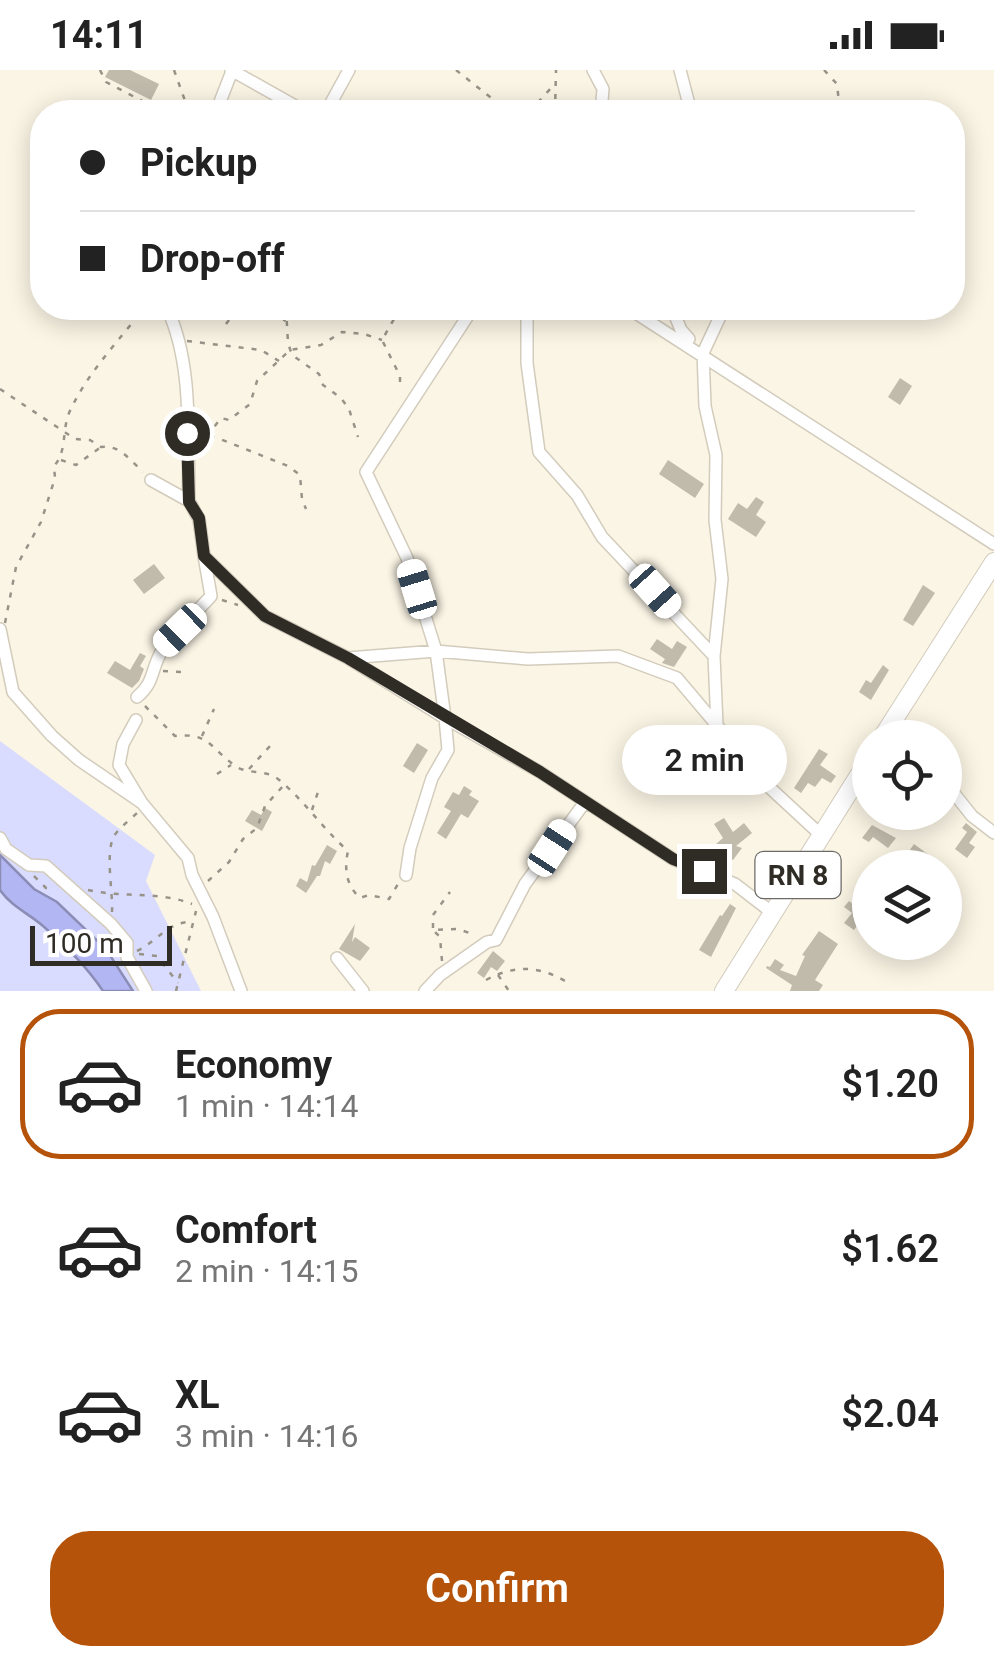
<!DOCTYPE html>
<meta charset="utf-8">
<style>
:root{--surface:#fff;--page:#f2f2f2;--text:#222;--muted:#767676;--line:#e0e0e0;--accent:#b45309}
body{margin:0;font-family:Roboto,sans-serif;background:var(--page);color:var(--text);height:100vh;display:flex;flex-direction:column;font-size:38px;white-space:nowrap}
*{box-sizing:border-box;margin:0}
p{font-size:32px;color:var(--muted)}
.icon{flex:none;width:55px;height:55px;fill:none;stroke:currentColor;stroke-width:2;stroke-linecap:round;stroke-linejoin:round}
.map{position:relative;height:921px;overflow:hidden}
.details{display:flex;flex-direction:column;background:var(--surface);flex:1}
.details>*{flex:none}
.banner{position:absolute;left:30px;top:30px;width:935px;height:220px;border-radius:40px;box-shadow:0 5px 25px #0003;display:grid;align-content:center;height:220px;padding:0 50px;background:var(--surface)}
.tools{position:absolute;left:852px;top:650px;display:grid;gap:20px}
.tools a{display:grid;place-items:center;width:110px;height:110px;border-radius:50%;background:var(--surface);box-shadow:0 5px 25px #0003;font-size:50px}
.scale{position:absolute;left:30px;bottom:25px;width:142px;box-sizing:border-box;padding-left:10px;border:5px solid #2f2c26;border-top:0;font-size:28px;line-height:35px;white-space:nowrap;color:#2f2c26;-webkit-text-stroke:8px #fff;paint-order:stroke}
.end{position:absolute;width:45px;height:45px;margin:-22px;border:12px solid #2f2c26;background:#fff;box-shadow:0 0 0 5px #fff}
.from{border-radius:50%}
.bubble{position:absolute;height:70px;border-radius:35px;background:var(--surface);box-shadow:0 5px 25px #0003;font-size:32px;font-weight:600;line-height:70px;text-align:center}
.car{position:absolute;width:30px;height:60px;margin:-30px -15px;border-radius:12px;box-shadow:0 0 8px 2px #0007;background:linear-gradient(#fff 24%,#345 0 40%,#fff 0 76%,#345 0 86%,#fff 0)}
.banner b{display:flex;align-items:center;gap:35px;height:95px;font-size:38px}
.banner b+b{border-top:2px solid var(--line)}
.banner i{width:25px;height:25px;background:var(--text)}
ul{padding:18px 0 0;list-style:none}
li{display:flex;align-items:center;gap:30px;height:150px;margin:0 20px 15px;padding:0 30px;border:5px solid transparent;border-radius:40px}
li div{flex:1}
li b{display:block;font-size:38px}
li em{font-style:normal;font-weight:600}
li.selected{border-color:var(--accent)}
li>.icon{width:90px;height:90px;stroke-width:1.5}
.action{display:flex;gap:20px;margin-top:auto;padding:20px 50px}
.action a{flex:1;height:115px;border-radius:40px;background:var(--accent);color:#fff;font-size:40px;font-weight:600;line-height:115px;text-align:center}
.status{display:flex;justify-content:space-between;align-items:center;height:70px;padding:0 50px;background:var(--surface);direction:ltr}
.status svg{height:28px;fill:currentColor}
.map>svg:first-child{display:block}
</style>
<div class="status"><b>14:11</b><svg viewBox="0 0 49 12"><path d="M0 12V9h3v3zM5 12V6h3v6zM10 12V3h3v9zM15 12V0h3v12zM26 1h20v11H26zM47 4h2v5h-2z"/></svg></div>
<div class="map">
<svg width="994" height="921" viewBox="0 0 994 921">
<rect width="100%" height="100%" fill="#fbf5e5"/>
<path fill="#d9dcfe" d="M0,671L155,785L146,811L201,921H133L106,879L57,832L34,819L0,785Z
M0,820C12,837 28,843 43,856C65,875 86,897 103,921H0Z"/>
<path fill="#b2b6f3" stroke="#8b8db6" stroke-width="2.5" d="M0,785L34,819L57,832L106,879L133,921H103C87,897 65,875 43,856C28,843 12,837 0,820Z"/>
<path fill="#c1bbac" d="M109,0H130L159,14L151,30L105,7Z
M900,308L912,316L900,335L888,327Z
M668,390L704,414L695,428L659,404Z
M756,427L764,432L756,445L766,452L756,467L728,449L738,433L747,439Z
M154,494L165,508L144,524L133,510Z
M923,515L935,523L913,556L903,550Z
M657,569L672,579L677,571L687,577L674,597L662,593L665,589L650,579Z
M140,583L146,586L140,596L144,599L139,611L132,618L107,603L115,591L130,600Z
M883,595L889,600L871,630L859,622L866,610L871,613Z
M417,673L428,680L414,703L403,696Z
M819,679L828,684L820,695L836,706L831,713L822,708L815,717L808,713L801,723L794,718Z
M464,716L472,721L469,725L479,731L468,748L461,744L446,769L437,763L451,741L444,737L453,722L459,725Z
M265,738L272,742L262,761L245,751L252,740L261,745Z
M724,748L733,762L744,753L752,763L736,776L742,778L733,790L715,781L719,777L716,774L723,768L714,754Z
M966,753L977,762L969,773L975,777L967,788L955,779L967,762L962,758Z
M872,755L896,768L888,778L873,767L869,772L862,768Z
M914,774L929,785L927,787L941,798H925L907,784Z
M327,775L337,781L330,794L325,791L320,806H317L306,823L296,816L300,808L307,812L312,795L315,796Z
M864,830L870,838L854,860L844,853L852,843L844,837L849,831L858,838Z
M730,834L736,838L711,887L699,880L720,845L722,846Z
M355,854L352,872L355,867L370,878L360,891L339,879Z
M819,861L838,874L815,910L823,915L819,921H790L792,915L766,898L767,896L770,897L775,889L784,895L780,900L796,906L805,886L802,885Z
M493,881L505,891L497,901L491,897L484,908L477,903Z"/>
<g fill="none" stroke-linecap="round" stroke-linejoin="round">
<g stroke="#d3ccbd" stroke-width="14">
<path id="minor" d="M231,0L306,42
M593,0L603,19L601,42
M680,0L691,42
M216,42L232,1
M326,42L349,0
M167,238C194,296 187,368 189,431
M473,238L366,402L407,488L436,581L445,648L540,702L673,789L735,814L774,844
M527,238V293L539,382L577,425L602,467L714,586
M628,238L994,474
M672,238L681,260L689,269
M151,410L189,431L199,449L204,486L265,546L348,588L436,581L528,589L618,586L677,608L769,717L822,766
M0,559L13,622L52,666L79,690L142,733L188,788L192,805L213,847L241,921
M348,588L445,648L448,680L432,708L410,778L406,805
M137,627C156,611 150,599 163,579C175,560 196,543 211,526L204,486
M136,650L123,674L119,695L142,733
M717,655L714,586L722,509L715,450L716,385L705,336L703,283L724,238
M945,712L972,746L994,763
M0,768L6,779L29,795L46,796L111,854L127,873V887L146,921
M337,888L363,921
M425,921L440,905L487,872L496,870L525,814L585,732"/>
</g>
<g stroke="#d3ccbd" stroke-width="20">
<path id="primary" d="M882,668L994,492
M724,921L870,688"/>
</g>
<path stroke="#979388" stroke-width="2.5" stroke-dasharray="5 8" stroke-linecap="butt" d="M100,0L106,12L163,42
M174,0L189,42
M456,0L509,42
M824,0L837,14L840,42
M529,42L553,16
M555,42L556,0
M273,238L287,253
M286,238L288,273L292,285L319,304L323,315L341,328L349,339L358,367
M396,238L398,242L382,270L400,306V318
M226,254L238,238
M187,271L261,280L279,291
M0,319L75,369L90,370L101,377C119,374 131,391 143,402
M210,365L288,396L300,405L302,429L306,439
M199,377L221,348L229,350L250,334L257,311L290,280L321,275L342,262L364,264L382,270
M61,390L76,395L101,377
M222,530L238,535
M5,553L16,497L41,452L55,408L54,396C67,382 62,360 69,343C87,303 118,272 144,238
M163,601L183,602
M145,636L175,666C208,662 211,678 234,695C246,705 266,699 278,709C304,730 322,758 348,781C344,799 346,815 360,828L369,825L389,829L398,814
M202,666L214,639
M249,699L270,676
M217,704L231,695
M312,740L319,719
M34,806L46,818L55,819
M208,811L229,792L243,769L257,758L265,736L284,715
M88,820C122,828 160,821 192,834
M112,842C113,821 105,783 114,766C119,758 131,749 138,742
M433,858V845L450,822
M137,881C156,872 167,853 189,852
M139,884L157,886L178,913
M442,891L440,867L433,860L458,859L475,865
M498,905L509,921
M486,910C516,894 539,896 567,912
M176,921L196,841"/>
<use href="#minor" stroke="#fff" stroke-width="11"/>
<use href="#primary" stroke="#fff" stroke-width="18"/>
</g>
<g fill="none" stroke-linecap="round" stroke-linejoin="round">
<path stroke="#2f2c26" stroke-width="12" d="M187,363L189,432L199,448L204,486L265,546L348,588L540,702L673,789L704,801"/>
</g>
<g text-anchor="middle" stroke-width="8" stroke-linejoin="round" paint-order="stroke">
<rect fill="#fff" stroke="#6d6b67" stroke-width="2.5" x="755.5" y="782" width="85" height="46" rx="8"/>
<g font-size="28" font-weight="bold" fill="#2f2c26">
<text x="798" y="815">RN 8</text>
</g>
</g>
</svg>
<div class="tools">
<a><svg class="icon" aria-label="locate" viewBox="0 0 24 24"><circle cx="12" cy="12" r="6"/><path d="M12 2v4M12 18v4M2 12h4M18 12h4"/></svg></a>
<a><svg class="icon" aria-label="layers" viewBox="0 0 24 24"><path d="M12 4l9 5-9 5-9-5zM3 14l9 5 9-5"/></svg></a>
</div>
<div class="scale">100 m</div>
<i class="end from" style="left:187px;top:363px"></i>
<i class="end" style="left:704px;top:801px"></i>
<div class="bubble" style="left:622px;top:655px;width:165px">2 min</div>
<i class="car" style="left:417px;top:519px;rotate:343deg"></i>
<i class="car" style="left:655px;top:521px;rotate:138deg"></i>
<i class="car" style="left:180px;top:560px;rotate:226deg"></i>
<i class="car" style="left:552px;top:778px;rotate:33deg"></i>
<div class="banner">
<b><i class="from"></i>Pickup</b>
<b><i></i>Drop-off</b>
</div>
</div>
<section class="details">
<ul>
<li class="selected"><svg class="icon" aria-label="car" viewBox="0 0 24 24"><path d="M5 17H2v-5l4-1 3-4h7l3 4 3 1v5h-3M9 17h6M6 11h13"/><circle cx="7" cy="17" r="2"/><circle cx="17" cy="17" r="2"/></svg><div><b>Economy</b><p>1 min · 14:14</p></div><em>$1.20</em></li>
<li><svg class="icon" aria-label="car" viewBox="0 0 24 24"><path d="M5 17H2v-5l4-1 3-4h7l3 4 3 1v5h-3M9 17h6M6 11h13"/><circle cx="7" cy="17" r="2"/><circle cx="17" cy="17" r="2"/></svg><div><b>Comfort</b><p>2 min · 14:15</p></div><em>$1.62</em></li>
<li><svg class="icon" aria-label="car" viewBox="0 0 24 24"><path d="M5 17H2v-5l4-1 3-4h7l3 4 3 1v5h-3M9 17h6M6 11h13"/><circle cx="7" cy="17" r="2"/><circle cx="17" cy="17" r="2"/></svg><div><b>XL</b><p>3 min · 14:16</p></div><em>$2.04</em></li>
</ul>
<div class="action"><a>Confirm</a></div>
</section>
